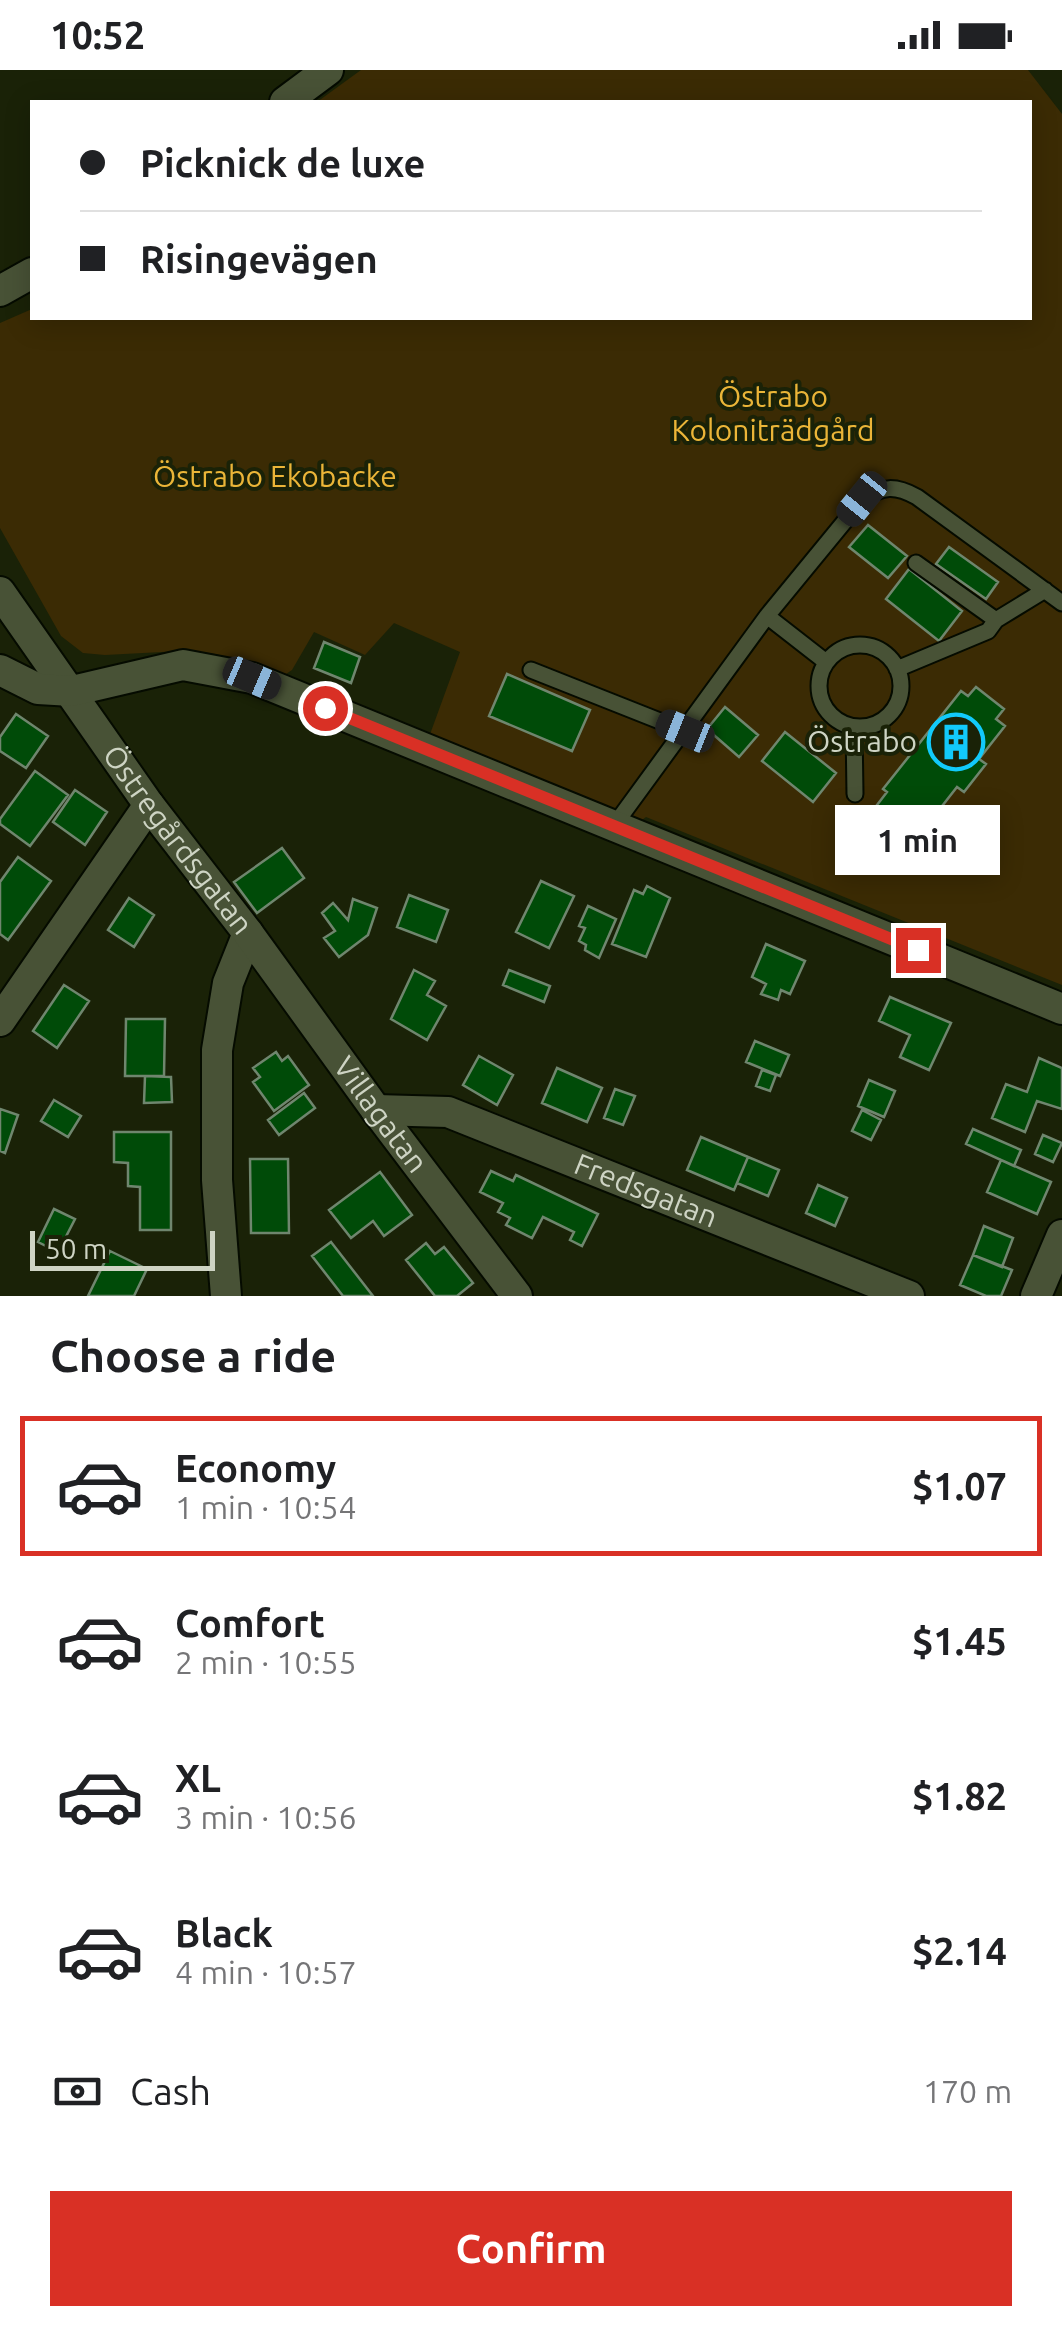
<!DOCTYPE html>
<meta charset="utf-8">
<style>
:root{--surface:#fff;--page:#f6f6f6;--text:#202124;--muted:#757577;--line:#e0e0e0;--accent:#d93025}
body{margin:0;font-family:Ubuntu,sans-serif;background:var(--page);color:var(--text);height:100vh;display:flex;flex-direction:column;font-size:38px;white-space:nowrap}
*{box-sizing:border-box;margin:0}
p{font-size:32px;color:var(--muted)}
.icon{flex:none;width:55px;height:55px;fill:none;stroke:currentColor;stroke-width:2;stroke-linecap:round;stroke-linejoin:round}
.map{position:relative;height:1226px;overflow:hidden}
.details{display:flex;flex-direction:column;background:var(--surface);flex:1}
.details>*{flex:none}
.banner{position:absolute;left:30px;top:30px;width:1002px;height:220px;border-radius:0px;box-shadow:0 5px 25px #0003;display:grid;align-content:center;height:220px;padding:0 50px;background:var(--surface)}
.scale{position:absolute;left:30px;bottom:25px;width:185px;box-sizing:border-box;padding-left:10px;border:5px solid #ced4c4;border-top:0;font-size:28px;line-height:35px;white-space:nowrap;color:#ced4c4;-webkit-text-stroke:8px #1a2207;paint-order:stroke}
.end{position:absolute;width:45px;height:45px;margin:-22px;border:12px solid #d93025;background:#fff;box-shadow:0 0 0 5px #fff}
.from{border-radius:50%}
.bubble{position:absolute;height:70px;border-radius:0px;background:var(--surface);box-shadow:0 5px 25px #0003;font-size:32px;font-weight:700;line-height:70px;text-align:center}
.car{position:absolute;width:30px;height:60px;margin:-30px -15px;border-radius:12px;box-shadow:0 0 8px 2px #0007;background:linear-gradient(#222 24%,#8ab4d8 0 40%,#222 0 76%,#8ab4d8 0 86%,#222 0)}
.banner b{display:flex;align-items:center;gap:35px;height:95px;font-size:38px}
.banner b+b{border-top:2px solid var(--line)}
.banner i{width:25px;height:25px;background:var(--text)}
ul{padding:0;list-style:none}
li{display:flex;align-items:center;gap:30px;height:140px;margin:0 20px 15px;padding:0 30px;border:5px solid transparent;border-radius:0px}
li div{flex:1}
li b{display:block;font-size:38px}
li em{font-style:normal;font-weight:700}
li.current{border-color:var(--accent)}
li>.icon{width:90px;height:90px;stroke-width:1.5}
h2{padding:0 50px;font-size:45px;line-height:120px}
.pay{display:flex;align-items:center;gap:25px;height:110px;padding:0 50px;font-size:38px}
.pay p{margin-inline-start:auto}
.button{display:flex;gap:20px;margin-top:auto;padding:20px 50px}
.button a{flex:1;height:115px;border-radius:0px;background:var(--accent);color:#fff;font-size:40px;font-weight:700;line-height:115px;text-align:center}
.status{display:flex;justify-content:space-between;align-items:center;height:70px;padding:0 50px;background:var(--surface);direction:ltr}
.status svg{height:28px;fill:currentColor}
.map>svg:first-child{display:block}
</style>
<div class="status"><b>10:52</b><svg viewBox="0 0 49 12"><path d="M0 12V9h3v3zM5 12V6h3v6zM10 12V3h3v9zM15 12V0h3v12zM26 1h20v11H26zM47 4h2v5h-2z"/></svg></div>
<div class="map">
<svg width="1062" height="1226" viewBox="0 0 1062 1226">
<rect width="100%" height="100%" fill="#1a2207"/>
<path fill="#3b2b04" d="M361,0H1028L1062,44V915L646,747L638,753L429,667L460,582L394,553L365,585L314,562L292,600L286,604L215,584L181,581L105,585L83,583L61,566L0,458V253L32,239V248H1030V32H317Z"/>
<path fill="#004b08" stroke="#6f866e" stroke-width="2.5" d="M868,455L907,486L888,508L849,477Z
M949,477L998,512L986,529L936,494Z
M909,499L962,541L939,571L886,529Z
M324,572L360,587L351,613L314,598Z
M507,604L590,640L572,681L489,646Z
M976,617L1004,639L996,649L1005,656L979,689L986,694L964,722L957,717L928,754L917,746L908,759L877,735L887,722L883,719L961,621L968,626Z
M725,637L758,665L739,687L707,659Z
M16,644L48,666L26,698L0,681V667Z
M785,662L836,703L813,732L762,691Z
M35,701L68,725L30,776L0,754V749Z
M75,720L107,742L85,775L53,752Z
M282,778L304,808L257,843L234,812Z
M18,787L51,811L8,870L0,864V812Z
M541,811L574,826L549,878L516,862Z
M647,816L670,828L646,887L612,874L634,820L643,824Z
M409,825L448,840L436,872L397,857Z
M129,828L154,845L134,877L108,860Z
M353,829L377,838L368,865L339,887L324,868L335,861L322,843L333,833L348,850Z
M588,836L616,849L599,888L585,880L586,875L579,871L585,858L579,856Z
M766,874L805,891L790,924L781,920L778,930L761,924L766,914L752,907Z
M414,900L435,911L427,925L446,936L427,970L391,949Z
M509,900L550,916L544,932L503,915Z
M64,915L89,931L57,978L33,961Z
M890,927L951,953L929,1000L900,987L910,965L879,951Z
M126,949H165L164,1006H125Z
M755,971L789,985L780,1006L746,992Z
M276,982L282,991L288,986L309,1015L274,1041L253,1012L260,1007L253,998Z
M479,986L513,1005L497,1035L463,1015Z
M1039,988L1062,998V1039L1037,1031L1025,1062L992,1048L1006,1014L1027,1022Z
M557,998L602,1018L587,1052L542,1033Z
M762,1000L776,1005L770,1021L756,1016Z
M145,1006L171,1007L172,1032L144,1033Z
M869,1010L895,1021L884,1047L858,1036Z
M615,1019L635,1026L623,1055L604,1048Z
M304,1023L315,1038L279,1065L268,1050Z
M54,1030L81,1046L68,1067L41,1051Z
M0,1039L18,1045L5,1083L0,1081Z
M862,1040L881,1050L871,1070L852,1061Z
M973,1059L1021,1080L1014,1096L966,1074Z
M114,1062H171V1160H140V1117L128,1116V1093L114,1092Z
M1043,1065L1062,1073L1053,1092L1035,1084Z
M701,1067L748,1087L734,1120L687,1100Z
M748,1087L779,1100L768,1126L737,1113Z
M250,1089H288L289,1163H251Z
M1001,1090L1051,1112L1037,1144L987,1122Z
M491,1101L513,1111L516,1105L598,1144L582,1176L570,1170L574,1162L543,1147L532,1168L506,1155L510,1148L498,1142L503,1133L480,1122Z
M380,1102L412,1145L384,1166L373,1151L351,1168L329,1140Z
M818,1115L847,1128L835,1156L806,1143Z
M54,1139L75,1149L58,1182L38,1172Z
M984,1156L1013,1168L1002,1197L973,1185Z
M331,1172L373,1226H343L312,1186Z
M426,1173L435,1184L444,1177L473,1213L457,1226H435L406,1190Z
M110,1181L147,1199L134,1226H88Z
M973,1185L1012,1200L1001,1226H986L960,1215Z"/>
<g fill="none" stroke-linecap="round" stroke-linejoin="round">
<g stroke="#050b00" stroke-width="19">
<path id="service" d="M767,546L826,592
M996,550L1045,520
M819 616a41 41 0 1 1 82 0a41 41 0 1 1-82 0Z
M897,599L988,561L996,550L916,493
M531,600L685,661
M854,657L855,724
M613,757L767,546L863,429C883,416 895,415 917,427L1062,533"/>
</g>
<g stroke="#050b00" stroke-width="34">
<g id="minor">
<path id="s1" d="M0,522L149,735L248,863L228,913L217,980V1110L226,1226"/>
<path d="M0,600L38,619L72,621L183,595L252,608L1062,939"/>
<path id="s2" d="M248,863L376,1040L517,1226"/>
<path d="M0,951L149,735"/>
<path id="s3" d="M376,1040L448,1042L909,1226"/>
<path d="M1036,1226L1062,1165"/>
</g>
</g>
<g stroke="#050b00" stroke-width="34">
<path id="secondary" d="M285,32L328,0
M0,221L32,203"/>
</g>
<use href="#service" stroke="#485236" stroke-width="15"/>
<use href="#minor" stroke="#485236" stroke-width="30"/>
<use href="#secondary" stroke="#485236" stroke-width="30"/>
</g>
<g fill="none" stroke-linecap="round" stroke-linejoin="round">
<path stroke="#d93025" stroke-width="12" d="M325,638L918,880"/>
</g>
<defs>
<g id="building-ring" transform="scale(2.875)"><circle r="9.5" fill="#1a2207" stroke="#12cafb" stroke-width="1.5"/><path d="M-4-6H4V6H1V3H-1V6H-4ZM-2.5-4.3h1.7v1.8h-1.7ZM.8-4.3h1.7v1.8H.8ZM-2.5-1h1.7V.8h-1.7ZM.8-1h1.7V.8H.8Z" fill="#12cafb"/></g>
</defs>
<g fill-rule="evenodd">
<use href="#building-ring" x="956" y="672"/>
</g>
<g text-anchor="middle" stroke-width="8" stroke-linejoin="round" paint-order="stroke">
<g font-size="30" fill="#ebb538" stroke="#1a2207">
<text x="773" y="337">Östrabo<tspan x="773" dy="34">Koloniträdgård</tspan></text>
<text x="275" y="417">Östrabo Ekobacke</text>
</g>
<g font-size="30" fill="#ced4c4" stroke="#1a2207" text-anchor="end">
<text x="917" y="682">Östrabo</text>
</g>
<g font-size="30" fill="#ced4c4" stroke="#1a2207">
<text dy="10" stroke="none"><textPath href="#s1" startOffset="305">Östregårdsgatan</textPath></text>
<text dy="10" stroke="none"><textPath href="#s2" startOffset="225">Villagatan</textPath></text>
<text dy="10" stroke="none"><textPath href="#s3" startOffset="285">Fredsgatan</textPath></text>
</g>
</g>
</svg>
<div class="scale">50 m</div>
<i class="end from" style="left:325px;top:638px"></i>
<i class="end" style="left:918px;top:880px"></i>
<div class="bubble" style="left:835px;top:735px;width:165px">1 min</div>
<i class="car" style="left:862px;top:429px;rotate:219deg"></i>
<i class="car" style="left:252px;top:608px;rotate:113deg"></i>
<i class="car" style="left:685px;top:661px;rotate:292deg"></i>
<div class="banner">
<b><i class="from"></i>Picknick de luxe</b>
<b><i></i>Risingevägen</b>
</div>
</div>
<section class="details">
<h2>Choose a ride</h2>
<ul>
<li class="current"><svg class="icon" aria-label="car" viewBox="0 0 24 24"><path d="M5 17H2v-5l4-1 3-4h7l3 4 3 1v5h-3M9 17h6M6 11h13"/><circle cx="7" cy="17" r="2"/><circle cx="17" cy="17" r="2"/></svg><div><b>Economy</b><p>1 min · 10:54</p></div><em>$1.07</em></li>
<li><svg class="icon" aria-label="car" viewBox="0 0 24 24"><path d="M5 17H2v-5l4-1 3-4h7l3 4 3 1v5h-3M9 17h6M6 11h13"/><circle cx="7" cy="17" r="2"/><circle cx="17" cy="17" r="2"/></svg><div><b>Comfort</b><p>2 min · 10:55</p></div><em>$1.45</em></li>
<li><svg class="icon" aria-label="car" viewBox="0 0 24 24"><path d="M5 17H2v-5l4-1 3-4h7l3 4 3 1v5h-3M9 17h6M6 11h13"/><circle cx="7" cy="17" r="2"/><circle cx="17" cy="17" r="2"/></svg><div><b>XL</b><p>3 min · 10:56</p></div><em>$1.82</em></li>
<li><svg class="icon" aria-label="car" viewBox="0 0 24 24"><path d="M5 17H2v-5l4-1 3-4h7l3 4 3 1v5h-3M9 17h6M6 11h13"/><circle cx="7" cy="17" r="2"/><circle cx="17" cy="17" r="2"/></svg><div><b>Black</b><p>4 min · 10:57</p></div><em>$2.14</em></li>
</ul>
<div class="pay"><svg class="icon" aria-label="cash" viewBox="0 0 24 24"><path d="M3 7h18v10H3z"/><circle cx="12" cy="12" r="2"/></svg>Cash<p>170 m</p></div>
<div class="button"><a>Confirm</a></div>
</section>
